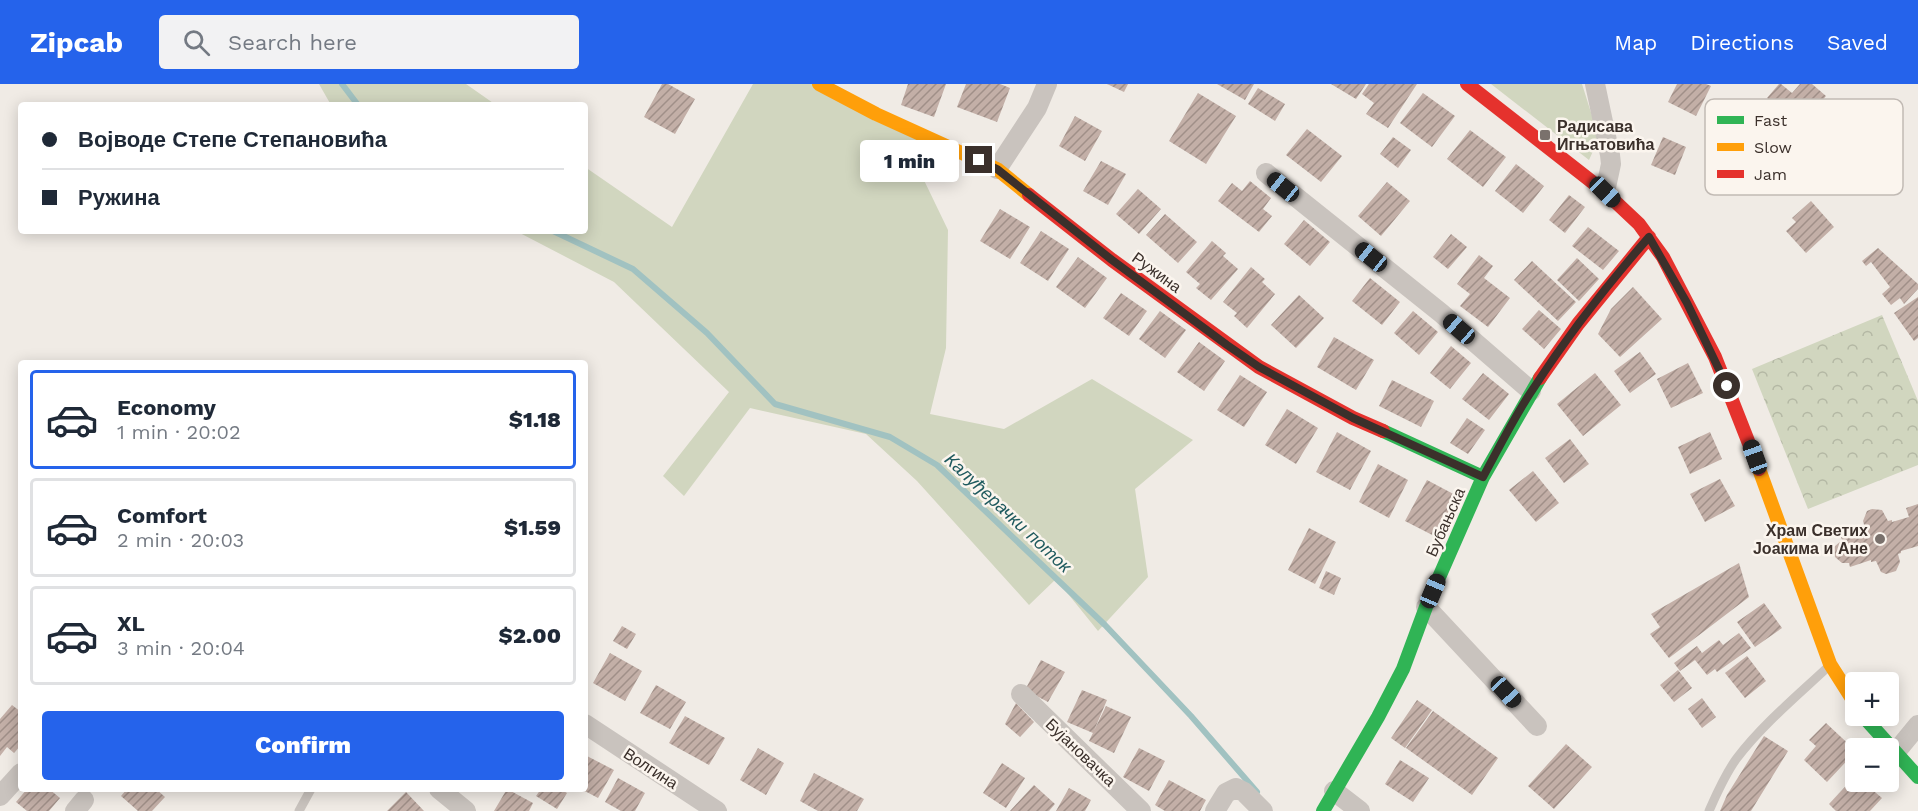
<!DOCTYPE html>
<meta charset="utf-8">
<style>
:root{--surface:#fff;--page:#f2f2f3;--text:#1f2937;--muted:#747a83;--line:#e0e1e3;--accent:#2563eb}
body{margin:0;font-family:"Work Sans",sans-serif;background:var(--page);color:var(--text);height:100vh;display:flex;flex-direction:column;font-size:22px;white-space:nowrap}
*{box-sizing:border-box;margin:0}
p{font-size:20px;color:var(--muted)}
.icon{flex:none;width:33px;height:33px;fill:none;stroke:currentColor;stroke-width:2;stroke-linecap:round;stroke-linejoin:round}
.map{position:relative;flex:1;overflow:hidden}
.side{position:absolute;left:18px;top:276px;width:570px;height:432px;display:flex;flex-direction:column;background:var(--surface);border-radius:6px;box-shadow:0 3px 15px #0003}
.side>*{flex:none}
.banner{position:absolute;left:18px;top:18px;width:570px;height:132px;border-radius:6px;box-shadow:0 3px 15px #0003;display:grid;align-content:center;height:132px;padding:0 24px;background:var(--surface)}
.buttons{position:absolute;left:1845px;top:588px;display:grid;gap:12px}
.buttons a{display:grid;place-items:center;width:54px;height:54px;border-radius:6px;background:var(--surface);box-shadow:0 3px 15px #0003;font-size:30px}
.end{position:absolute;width:27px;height:27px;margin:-14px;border:8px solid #3b302b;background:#fff;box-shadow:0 0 0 3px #fff}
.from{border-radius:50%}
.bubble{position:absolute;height:42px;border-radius:6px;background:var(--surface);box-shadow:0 3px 15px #0003;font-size:20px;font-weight:800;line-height:42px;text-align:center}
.car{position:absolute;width:18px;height:36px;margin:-18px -9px;border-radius:8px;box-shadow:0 0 4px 2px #0007;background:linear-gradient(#222 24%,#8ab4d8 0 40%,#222 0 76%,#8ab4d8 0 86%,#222 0)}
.banner b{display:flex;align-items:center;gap:21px;height:57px;font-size:22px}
.banner b+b{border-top:2px solid var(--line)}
.banner i{width:15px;height:15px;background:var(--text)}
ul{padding:10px 0 0;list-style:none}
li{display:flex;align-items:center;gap:18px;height:99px;margin:0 12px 9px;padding:0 12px;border:3px solid var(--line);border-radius:6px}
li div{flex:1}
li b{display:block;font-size:22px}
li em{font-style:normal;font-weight:800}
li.active{border-color:var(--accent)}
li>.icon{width:54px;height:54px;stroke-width:1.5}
.cta{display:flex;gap:12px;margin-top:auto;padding:12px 24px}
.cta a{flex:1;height:69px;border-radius:6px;background:var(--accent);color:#fff;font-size:24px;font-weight:800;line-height:69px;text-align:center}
header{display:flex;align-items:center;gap:36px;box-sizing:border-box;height:84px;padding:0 30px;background:var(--accent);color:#fff}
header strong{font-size:28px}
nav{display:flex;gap:33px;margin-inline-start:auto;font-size:21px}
.search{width:420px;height:54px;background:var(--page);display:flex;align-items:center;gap:15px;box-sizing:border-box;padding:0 21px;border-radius:6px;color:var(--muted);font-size:22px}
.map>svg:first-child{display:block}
</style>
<header>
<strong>Zipcab</strong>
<div class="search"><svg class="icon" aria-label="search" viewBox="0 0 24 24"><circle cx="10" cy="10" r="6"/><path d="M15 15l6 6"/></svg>Search here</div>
<nav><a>Map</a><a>Directions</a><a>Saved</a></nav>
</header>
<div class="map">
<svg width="1918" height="727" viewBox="0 0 1918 727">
<defs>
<pattern id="park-crowns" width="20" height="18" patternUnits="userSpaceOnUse" patternTransform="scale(1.5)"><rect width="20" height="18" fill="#d1d6bf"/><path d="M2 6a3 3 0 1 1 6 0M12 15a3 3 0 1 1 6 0" fill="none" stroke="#b4b8a4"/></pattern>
<pattern id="building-hatch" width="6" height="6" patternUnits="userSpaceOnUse" patternTransform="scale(1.5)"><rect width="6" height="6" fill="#c3afa7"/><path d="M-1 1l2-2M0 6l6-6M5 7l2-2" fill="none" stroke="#a08f88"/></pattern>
</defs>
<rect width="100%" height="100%" fill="#f0ebe5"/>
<path fill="#d1d6bf" d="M319,0H466L496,21H331Z
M753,0H819L920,50L921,90L948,146L946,264L930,330L1004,345L1092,295L1193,356L1135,405L1148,493L1098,547L1056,495L1029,521L917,397L866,350L750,324L684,412L663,392L729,308L614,198L516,147H585V83L672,143Z
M1491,0H1582L1599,54L1589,76Z"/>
<path fill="url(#park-crowns)" d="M1882,231L1918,317V381L1808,425L1752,285Z"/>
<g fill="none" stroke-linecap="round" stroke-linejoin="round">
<path stroke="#a1c2c1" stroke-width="6" d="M342,0L358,21
M553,147L633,185L707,249L775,320L890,353L937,381L1105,541L1191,632L1257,708"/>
</g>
<path fill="url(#building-hatch)" d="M662,0H668L695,15L675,50L644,33Z
M908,0H946L934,33L901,21Z
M966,0H1000L1010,4L997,38L957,23Z
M1107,0H1128L1124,8Z
M1217,0H1254L1245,16Z
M1331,0H1366L1356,15Z
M1369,0H1417L1388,44L1366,30L1374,19L1362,10Z
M1677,0H1706L1711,2L1696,32L1668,18Z
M1779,0H1781L1792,9L1800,0H1812L1826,12L1801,42L1767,14Z
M1258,4L1285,20L1275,37L1248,20Z
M1198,9L1236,32L1206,80L1169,57Z
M1423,9L1455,32L1432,63L1400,39Z
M1075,32L1102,47L1085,77L1059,62Z
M1307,45L1342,72L1321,98L1286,71Z
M1470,46L1506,73L1483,103L1447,75Z
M1393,53L1411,66L1398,84L1380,70Z
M1663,53L1686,63L1675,91L1651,81Z
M1101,77L1126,90L1108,121L1083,107Z
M1516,80L1544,102L1523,129L1495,107Z
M1250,97L1271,114L1263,125L1272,132L1259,148L1218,117L1232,99L1242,107Z
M1387,98L1410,117L1381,152L1358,132Z
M1138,105L1161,125L1139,150L1116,130Z
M1569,111L1585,123L1565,149L1549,136Z
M1811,117L1834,143L1806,169L1786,147L1796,138L1792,134Z
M1000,125L1030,143L1010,175L980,157Z
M1165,130L1197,158L1178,179L1146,151Z
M1304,136L1330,158L1310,182L1284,160Z
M1588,143L1619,167L1603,186L1572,162Z
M1041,147L1069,165L1048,197L1020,179Z
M1451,150L1467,163L1448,185L1433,173Z
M1212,157L1226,169L1223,172L1238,185L1211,216L1196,204L1200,200L1186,188Z
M1878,164L1918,200V205L1904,220L1900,214L1891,221L1882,210L1890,203L1871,178L1866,182L1862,177Z
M1479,171L1493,182L1484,194L1510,214L1488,243L1460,222L1470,210L1457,200Z
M1078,173L1107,194L1085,224L1056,203Z
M1577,174L1599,195L1579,217L1557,196Z
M1532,177L1576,218L1558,237L1514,196Z
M1251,183L1265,195L1262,198L1275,210L1247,244L1234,232L1237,229L1223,218Z
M1370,194L1400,218L1382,241L1352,217Z
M1633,203L1662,235L1620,273L1598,250L1611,225Z
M1121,209L1147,227L1129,252L1103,234Z
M1299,211L1324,234L1296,264L1271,241Z
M1918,213V254L1914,257L1894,229Z
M1539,226L1561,245L1544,265L1522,245Z
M1160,227L1186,246L1165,274L1139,255Z
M1413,227L1438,248L1419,271L1394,249Z
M1334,253L1374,276L1356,306L1317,283Z
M1199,258L1225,277L1204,307L1177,288Z
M1451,262L1471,279L1450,305L1430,289Z
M1640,268L1656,290L1630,309L1614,287Z
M1688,279L1703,309L1671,324L1657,295Z
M1483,289L1509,310L1489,336L1462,315Z
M1595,289L1621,321L1583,352L1557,320Z
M1240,291L1267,308L1244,343L1217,326Z
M1392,296L1434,317L1421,343L1379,322Z
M1287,325L1318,344L1296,380L1265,361Z
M1467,334L1485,346L1468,370L1450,359Z
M1337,348L1371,367L1350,406L1316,388Z
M1710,348L1722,375L1690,390L1678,363Z
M1570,355L1589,380L1564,399L1545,374Z
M1378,380L1408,396L1389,434L1359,418Z
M1533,387L1559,419L1536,438L1509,406Z
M1720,395L1735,422L1705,438L1690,410Z
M1427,396L1461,414L1440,455L1405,437Z
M1918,420V462L1901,467V469L1898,470L1900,478L1896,487L1886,490L1881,488L1876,477L1871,478V476L1850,483L1849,479H1842L1835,473L1834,463L1842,456L1841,453L1862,447L1861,445L1865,444L1863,437L1867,427L1872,425L1882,426L1888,437L1892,436V438L1909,433L1906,424Z
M1309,444L1336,458L1315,500L1288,486Z
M1739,479L1749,513L1669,574L1650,550L1660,543L1651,530Z
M1326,487L1341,494L1334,511L1319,504Z
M1764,519L1782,544L1755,563L1737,538Z
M622,542L636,550L627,565L613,557Z
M1739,549L1751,564L1717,588L1715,585L1707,591L1695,576L1680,587L1674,579L1697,562L1702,569L1719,556L1723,561Z
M610,569L642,587L625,617L593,599Z
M1747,572L1766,597L1745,614L1725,589Z
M1041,576L1065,588L1048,618L1025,606Z
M1678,586L1692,604L1674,618L1660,601Z
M656,601L686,618L670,645L640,629Z
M1082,606L1107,616L1093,649L1067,638Z
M1702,614L1716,633L1702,644L1688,625Z
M1417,616L1432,626L1405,664L1391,654Z
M1016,619L1034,638L1020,653L1005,640Z
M12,621L21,628V661L14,669L7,663L0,672V635Z
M1106,622L1131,633L1114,669L1089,657Z
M1433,627L1498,674L1472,711L1406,664Z
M685,632L725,654L709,681L669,659Z
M1826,639L1856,667L1827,698L1804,676L1816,662L1809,656Z
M1764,652L1788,667L1751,727H1720L1727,711Z
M1566,660L1592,683L1554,725L1528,702Z
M758,664L784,679L766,711L740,696Z
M1139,664L1165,677L1149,707L1123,693Z
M585,671L614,686L598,714L581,705H585Z
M1400,676L1429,694L1413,718L1385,700Z
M1002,679L1025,694L1006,724L983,709Z
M814,689L864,715L857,727H818L800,717Z
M1856,691V698H1863L1882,714L1870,727H1836L1829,720Z
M618,694L645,709L635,727H621L605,718Z
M1169,696L1206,716L1200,727H1165L1155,721Z
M1034,701L1055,720L1049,727H1010Z
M1069,704L1091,716L1085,727H1056Z
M27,705H49L60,714L49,727H27L16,718Z
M127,705H156L165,713L152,727H138L121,712Z
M507,705L533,719L529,727H494Z
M541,705H560L567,709L557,725L536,712Z
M406,708L424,727H387Z"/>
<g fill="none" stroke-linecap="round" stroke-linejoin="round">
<path stroke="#c9c3be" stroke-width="9" d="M299,727L311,705
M1709,727C1717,709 1725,690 1737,674C1763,640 1798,611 1829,582"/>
<path stroke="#c9c3be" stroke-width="20" d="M1595,0L1610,71L1611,80L1605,108
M997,85L1037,24L1047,0
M1266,89L1441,229L1531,307
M1426,523L1537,642
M1021,610L1141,727
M585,640L717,727
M1895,669L1918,641
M439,705L466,727
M1334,707L1360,727
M0,712L21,689
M75,727L84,716
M1215,727L1226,709L1236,704L1244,708L1263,727"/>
<path stroke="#30b455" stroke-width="14" d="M1383,347L1483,393
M1863,632L1918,693
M1323,727L1378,633L1403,585L1426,523L1483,393L1540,294"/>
<path stroke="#ff9f0a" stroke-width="14" d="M819,0L876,30L997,85L1029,111
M1759,385L1830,580L1856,621"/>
<path stroke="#e5322d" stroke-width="14" d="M1467,0L1605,108L1639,140L1663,173L1715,273L1759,385
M1029,111L1112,176L1259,283L1353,334L1383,347
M1540,294L1578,240L1649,153"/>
</g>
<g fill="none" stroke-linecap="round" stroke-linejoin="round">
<path stroke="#3b302b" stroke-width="8" d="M979,76L997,85L1112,176L1227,261L1259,283L1353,334L1483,393C1499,364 1514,333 1533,305C1568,251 1607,201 1649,153L1687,219L1727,302"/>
</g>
<g fill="#7a716c" stroke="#fbf5ee" stroke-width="2">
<rect x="1539" y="45" width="12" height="12" rx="3"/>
<circle cx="1880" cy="455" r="6"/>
</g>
<g text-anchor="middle" stroke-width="5" stroke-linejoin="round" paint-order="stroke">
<g font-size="16" font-weight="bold" fill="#3b302b" stroke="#fbf5ee" text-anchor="start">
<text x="1557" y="48">Радисава<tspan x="1557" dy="18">Игњатовића</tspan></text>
<text x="1868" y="452" text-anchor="end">Храм Светих<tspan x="1868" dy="18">Јоакима и Ане</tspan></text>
</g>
<g font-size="16" fill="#3b302b" stroke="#fbf5ee">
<text transform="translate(1157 188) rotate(36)" y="6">Ружина</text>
<text transform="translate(1445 438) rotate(-66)" y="6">Бубањска</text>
<text transform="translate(1081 668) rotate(44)" y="6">Бујановачка</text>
<text transform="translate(651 684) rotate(33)" y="6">Волгина</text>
</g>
<g font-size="18" font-style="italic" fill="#1f5a5e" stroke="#fbf5ee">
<text transform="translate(1008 429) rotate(43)" y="6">Калуђерачки поток</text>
</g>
</g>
<rect x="1705" y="15" width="198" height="96" rx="9" fill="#fbf5ee" stroke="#c1bab4" stroke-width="1.5"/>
<rect x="1717" y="32" width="27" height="8" fill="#30b455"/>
<rect x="1717" y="59" width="27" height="8" fill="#ff9f0a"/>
<rect x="1717" y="86" width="27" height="8" fill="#e5322d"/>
<g font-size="16" fill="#3b302b">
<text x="1754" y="42">Fast</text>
<text x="1754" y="69">Slow</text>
<text x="1754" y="96">Jam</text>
</g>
</svg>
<div class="buttons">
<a>+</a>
<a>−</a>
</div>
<i class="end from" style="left:1727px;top:302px"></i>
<i class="end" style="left:979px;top:76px"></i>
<div class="bubble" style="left:860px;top:56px;width:99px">1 min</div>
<i class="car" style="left:1283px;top:103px;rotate:309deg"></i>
<i class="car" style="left:1605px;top:108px;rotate:134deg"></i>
<i class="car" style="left:1371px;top:173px;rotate:309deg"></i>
<i class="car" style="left:1459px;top:245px;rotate:311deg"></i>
<i class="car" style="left:1755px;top:373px;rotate:340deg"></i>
<i class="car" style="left:1433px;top:507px;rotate:23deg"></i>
<i class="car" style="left:1506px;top:608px;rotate:137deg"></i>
<div class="banner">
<b><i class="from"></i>Војводе Степе Степановића</b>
<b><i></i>Ружина</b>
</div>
<section class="side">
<ul>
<li class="active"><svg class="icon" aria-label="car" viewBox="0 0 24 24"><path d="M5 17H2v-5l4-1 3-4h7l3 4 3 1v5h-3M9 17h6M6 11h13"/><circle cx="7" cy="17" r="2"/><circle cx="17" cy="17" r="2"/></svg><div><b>Economy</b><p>1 min · 20:02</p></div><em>$1.18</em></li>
<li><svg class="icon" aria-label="car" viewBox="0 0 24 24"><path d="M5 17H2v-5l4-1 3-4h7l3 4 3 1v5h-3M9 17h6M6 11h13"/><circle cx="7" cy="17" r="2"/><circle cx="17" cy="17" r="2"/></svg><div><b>Comfort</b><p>2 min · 20:03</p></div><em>$1.59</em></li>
<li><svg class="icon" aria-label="car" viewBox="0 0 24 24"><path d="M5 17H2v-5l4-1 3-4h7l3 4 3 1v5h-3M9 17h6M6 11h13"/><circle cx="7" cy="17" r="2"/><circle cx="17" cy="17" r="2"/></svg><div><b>XL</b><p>3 min · 20:04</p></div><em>$2.00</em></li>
</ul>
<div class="cta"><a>Confirm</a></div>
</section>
</div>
